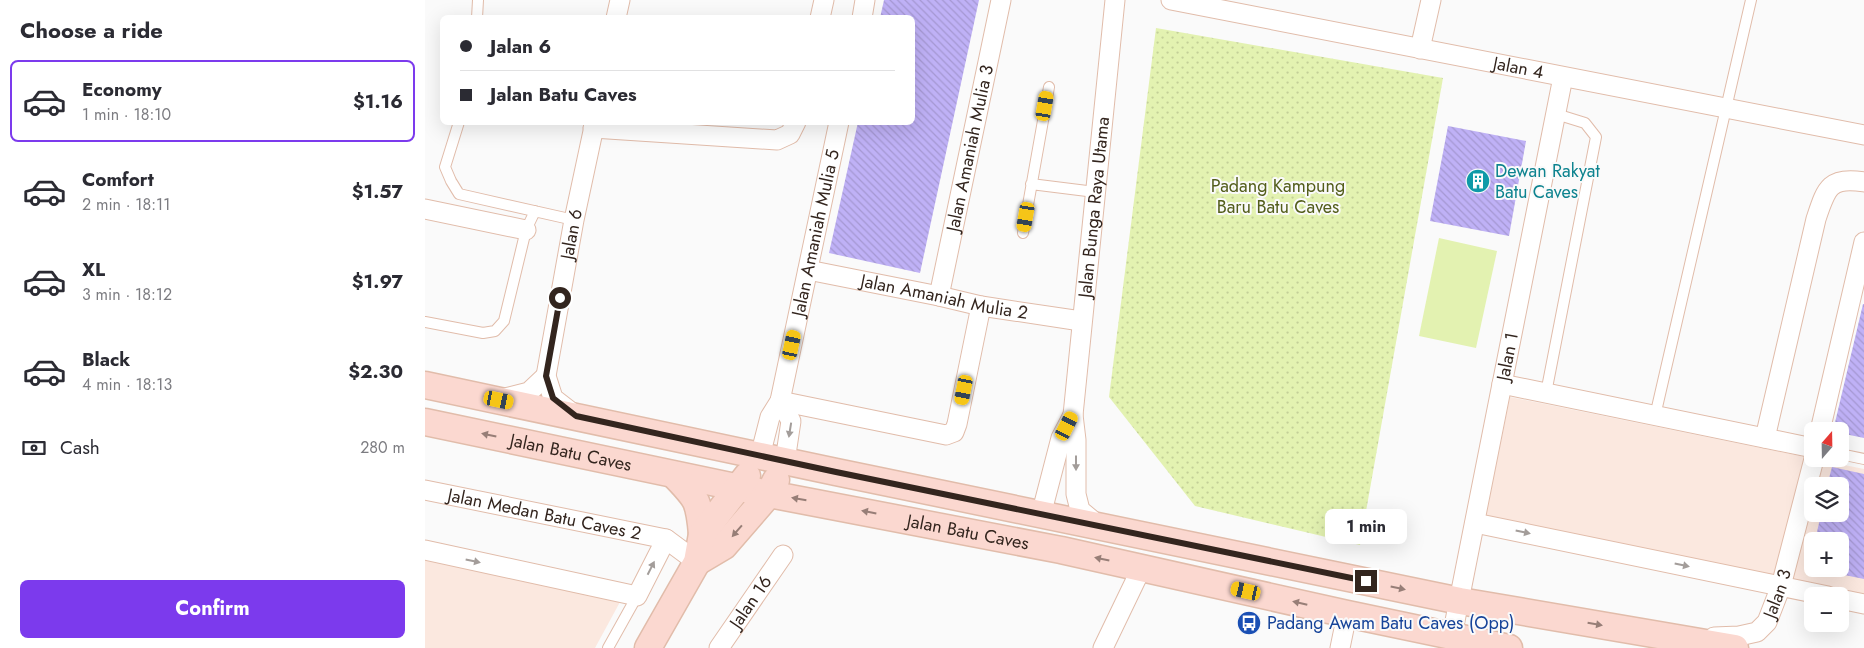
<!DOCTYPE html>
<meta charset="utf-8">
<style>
:root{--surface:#fff;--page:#f2f2f3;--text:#2b2b33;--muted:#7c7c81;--line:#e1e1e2;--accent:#7c3aed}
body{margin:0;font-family:Jost,sans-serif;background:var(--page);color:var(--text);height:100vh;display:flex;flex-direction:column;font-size:19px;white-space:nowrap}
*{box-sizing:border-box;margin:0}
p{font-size:16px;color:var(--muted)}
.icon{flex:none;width:28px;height:28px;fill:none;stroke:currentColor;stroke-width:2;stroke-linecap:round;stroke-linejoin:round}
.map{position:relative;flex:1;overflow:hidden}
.panel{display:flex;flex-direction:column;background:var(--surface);width:425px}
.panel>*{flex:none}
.top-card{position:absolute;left:15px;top:15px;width:475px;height:110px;border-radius:8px;box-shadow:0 5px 20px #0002;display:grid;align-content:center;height:110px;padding:0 20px;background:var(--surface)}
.needle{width:32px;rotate:20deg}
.tools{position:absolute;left:1379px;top:422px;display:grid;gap:10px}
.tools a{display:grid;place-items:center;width:45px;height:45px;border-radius:8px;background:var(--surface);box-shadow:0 5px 20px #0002;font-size:25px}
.end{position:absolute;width:22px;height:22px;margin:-11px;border:6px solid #33251e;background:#fff;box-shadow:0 0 0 2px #fff}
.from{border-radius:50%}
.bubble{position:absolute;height:35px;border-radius:8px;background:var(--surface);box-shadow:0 5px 20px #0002;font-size:16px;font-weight:700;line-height:35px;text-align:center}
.car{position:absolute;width:15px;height:30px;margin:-15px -8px;border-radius:6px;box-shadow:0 0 4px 1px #0007;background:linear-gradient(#f5c518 24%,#345 0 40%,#f5c518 0 76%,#345 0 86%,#f5c518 0)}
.top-card b{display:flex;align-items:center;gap:18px;height:48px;font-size:19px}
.top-card b+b{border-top:1px solid var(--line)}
.top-card i{width:12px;height:12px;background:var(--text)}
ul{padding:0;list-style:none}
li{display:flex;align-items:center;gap:15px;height:82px;margin:0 10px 8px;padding:0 10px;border:2px solid transparent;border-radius:8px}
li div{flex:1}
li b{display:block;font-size:19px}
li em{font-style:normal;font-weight:700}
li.selected{border-color:var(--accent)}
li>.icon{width:45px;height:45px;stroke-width:1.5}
h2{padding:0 20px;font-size:22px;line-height:60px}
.pay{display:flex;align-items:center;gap:12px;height:55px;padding:0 20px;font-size:19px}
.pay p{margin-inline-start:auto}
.primary-button{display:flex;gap:10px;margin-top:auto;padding:10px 20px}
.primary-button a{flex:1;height:58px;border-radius:8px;background:var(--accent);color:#fff;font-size:20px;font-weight:700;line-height:58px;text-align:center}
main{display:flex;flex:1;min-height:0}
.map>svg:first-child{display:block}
</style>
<main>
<section class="panel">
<h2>Choose a ride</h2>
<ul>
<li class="selected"><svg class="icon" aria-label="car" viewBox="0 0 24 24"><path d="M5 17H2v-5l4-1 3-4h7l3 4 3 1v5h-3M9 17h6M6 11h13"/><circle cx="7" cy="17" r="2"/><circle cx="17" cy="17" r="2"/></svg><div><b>Economy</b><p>1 min · 18:10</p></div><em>$1.16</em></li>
<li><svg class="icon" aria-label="car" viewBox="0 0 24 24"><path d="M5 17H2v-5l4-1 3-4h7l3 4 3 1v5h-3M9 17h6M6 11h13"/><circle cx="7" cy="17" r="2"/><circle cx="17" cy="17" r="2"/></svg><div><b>Comfort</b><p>2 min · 18:11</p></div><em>$1.57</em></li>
<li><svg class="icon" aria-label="car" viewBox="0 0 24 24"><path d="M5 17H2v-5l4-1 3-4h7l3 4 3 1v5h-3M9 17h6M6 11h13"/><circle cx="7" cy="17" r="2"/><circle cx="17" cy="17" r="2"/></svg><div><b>XL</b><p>3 min · 18:12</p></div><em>$1.97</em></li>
<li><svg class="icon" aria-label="car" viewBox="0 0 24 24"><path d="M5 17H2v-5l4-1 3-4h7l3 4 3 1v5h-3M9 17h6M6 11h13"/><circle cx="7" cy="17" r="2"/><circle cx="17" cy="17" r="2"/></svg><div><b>Black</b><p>4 min · 18:13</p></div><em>$2.30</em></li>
</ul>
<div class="pay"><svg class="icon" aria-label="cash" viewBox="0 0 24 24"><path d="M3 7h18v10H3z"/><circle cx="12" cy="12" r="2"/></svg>Cash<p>280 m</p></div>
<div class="primary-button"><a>Confirm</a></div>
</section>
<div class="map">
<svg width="1439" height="648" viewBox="0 0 1439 648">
<defs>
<pattern id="park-dots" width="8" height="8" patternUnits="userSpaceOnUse" patternTransform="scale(1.25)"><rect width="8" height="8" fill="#e3f2b1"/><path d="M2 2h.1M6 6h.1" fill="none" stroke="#c3cf98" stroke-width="1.8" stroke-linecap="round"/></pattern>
<pattern id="building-back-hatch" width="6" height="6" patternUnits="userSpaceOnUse" patternTransform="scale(1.25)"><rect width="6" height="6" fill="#bfb1f6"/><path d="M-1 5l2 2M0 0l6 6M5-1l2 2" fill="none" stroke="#a598d2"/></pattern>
</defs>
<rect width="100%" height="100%" fill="#fafafa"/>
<path fill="#fbe8df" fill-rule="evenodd" d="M1085,397L1439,469V596L1061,516ZM1388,486H1415V514H1388ZM1388,541H1415V569H1388Z
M0,559L195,602L170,648H0Z"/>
<path fill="#e3f2b1" d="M1014,238L1072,251L1051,348L994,336Z"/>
<path fill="url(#park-dots)" d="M731,28L1018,78L935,545L770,506L684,397Z"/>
<path fill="url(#building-back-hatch)" d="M459,0H554L495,273L404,253L433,122H488V18H455Z
M1023,126L1101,141L1084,236L1005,221Z
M1438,304H1439V438L1415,433V431H1408Z
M1407,467L1439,474V579L1395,570L1415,569V541H1390L1396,514H1415V486H1402Z"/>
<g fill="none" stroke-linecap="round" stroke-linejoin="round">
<g stroke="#e1bcaa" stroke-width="12">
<path id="lane" d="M52,18L53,0
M34,122L20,167L26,181L34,194L149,220
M606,184L670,192
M598,233L624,87
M0,322L58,333L70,331L79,321L101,230L110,211
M1121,393L1171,137L1160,123L1131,114
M1230,416L1326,0
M1415,454L1439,459
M183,648L212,596"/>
</g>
<g stroke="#e1bcaa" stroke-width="21">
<g id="street">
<path id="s1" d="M746,0L1439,135"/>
<path d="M191,18L195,0"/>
<path d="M395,18L399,0"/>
<path d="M437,18L440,0"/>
<path d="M995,49L1006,0"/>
<path d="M168,128L352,140L365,134L371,122"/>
<path d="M0,209L101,230"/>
<path id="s2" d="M383,270L514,296L556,306L656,321"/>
<path id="s3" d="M514,296L576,0"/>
<path d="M1077,384L1388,448"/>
<path d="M76,399L104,392L121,376"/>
<path d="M355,401L521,435L529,432L532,424L556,306"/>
<path d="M355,401L366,421L360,461"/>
<path id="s4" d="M150,415L128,398L121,376L149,220L170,122"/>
<path d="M1395,431L1439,242"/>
<path d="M1340,438L1391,219C1401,189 1404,176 1439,182"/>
<path id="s5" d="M335,456L345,417L355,401L414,122"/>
<path id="s6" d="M0,490L241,539L272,562"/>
<path d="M616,515L636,438L648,415"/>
<path d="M1050,523L1403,596"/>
<path id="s7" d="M673,525L655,510L651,494V440L648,415L690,0"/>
<path d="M0,550L212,596L241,539"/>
<path d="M1415,599L1439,604"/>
<path id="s8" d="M1027,636L1138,77"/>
<path id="s9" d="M1289,637L1314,636L1332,632L1342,622L1356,586L1389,459"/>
<path id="s10" d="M294,648L358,555"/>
<path d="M678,648L717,567"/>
<path d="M915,648L922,614"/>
</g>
</g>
<g stroke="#e1bcaa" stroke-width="29">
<g id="secondary">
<path d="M0,385L411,472L1035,601L1310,648"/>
<path id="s11" d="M0,422L344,494L636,550L922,614L1084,648"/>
<path d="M249,475C272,499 274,500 277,534"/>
<path d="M272,562L299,546L344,494L351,480"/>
<path d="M223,648L272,562L277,534L322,476"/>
</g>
</g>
<use href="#lane" stroke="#fff" stroke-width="10"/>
<use href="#street" stroke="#fff" stroke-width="19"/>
<use href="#secondary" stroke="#fbd8d0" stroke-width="26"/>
</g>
<defs><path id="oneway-solid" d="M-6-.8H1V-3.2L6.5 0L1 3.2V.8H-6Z" transform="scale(1.25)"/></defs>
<g fill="#a39d9a">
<use href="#oneway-solid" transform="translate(365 430) rotate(99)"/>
<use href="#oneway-solid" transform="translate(651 463) rotate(90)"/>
<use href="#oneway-solid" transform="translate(1098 532) rotate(12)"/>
<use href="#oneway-solid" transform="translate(48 561) rotate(12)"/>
<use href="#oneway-solid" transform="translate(1257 565) rotate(12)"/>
<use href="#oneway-solid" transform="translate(226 568) rotate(-63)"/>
</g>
<g fill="#977e77">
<use href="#oneway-solid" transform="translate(64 435) rotate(-168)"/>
<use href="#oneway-solid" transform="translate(374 499) rotate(-170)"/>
<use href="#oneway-solid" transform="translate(444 512) rotate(-169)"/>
<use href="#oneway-solid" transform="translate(312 531) rotate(131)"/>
<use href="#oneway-solid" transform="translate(677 559) rotate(-168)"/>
<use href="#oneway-solid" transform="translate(973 588) rotate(12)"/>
<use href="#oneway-solid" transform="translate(875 603) rotate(-167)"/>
<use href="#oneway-solid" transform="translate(1170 624) rotate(10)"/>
</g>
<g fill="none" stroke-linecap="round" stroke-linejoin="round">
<path stroke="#33251e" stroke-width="6" d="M135,298L121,376L128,398L151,416L411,472L941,581"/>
</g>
<defs>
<g id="building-disc" transform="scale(1.25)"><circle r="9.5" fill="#0f9aa8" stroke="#fafafa"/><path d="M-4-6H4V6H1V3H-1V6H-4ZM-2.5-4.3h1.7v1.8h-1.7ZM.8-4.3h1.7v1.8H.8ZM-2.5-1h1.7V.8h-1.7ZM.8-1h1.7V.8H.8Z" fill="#fff"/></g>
<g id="bus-disc" transform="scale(1.25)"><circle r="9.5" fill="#1a4fb4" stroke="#fafafa"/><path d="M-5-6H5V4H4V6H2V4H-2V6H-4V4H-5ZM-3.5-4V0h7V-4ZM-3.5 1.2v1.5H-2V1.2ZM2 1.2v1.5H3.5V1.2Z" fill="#fff"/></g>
</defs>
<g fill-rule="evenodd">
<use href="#building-disc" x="1053" y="181"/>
<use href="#bus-disc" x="824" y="623"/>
</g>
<g text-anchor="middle" stroke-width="4" stroke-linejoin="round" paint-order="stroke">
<g font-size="18" fill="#33251e" stroke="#fafafa">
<text dy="6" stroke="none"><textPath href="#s1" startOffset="354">Jalan 4</textPath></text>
<text dy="6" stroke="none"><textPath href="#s3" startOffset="151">Jalan Amaniah Mulia 3</textPath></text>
<text dy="6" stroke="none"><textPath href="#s7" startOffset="328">Jalan Bunga Raya Utama</textPath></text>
<text dy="6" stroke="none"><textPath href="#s5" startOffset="231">Jalan Amaniah Mulia 5</textPath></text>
<text dy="6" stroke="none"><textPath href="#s4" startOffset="195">Jalan 6</textPath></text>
<text dy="6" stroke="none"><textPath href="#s2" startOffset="139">Jalan Amaniah Mulia 2</textPath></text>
<text dy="6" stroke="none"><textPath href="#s8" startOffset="285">Jalan 1</textPath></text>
<text dy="6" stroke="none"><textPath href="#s11" startOffset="149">Jalan Batu Caves</textPath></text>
<text dy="6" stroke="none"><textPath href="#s6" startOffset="122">Jalan Medan Batu Caves 2</textPath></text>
<text dy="6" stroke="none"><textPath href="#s11" startOffset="554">Jalan Batu Caves</textPath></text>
<text dy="6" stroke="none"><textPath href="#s9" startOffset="88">Jalan 3</textPath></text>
<text dy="6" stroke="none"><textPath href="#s10" startOffset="56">Jalan 16</textPath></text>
</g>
<g font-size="18" fill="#0d838f" stroke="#fafafa" text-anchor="start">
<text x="1070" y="177">Dewan Rakyat<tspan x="1070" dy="21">Batu Caves</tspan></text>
</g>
<g font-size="18" fill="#535e1b" stroke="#fafafa">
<text x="853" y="192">Padang Kampung<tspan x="853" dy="21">Baru Batu Caves</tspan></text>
</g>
<g font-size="18" fill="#164399" stroke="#fafafa" text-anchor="start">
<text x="842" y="629">Padang Awam Batu Caves (Opp)</text>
</g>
</g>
</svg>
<div class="tools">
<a><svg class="needle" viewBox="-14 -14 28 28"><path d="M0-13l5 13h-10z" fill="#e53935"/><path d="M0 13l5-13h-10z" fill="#7c7c81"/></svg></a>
<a><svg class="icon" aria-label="layers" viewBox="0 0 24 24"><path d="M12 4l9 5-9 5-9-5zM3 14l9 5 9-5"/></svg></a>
<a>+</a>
<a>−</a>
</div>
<i class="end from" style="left:135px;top:298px"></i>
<i class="end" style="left:941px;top:581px"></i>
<div class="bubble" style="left:900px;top:509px;width:82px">1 min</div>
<i class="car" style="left:620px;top:106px;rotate:10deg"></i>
<i class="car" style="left:601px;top:217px;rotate:190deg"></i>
<i class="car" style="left:367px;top:345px;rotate:12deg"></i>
<i class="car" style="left:539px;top:390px;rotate:191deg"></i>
<i class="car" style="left:74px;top:400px;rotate:102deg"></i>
<i class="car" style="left:642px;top:426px;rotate:27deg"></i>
<i class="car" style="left:821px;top:591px;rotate:283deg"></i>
<div class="top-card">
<b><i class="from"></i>Jalan 6</b>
<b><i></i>Jalan Batu Caves</b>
</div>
</div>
</main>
